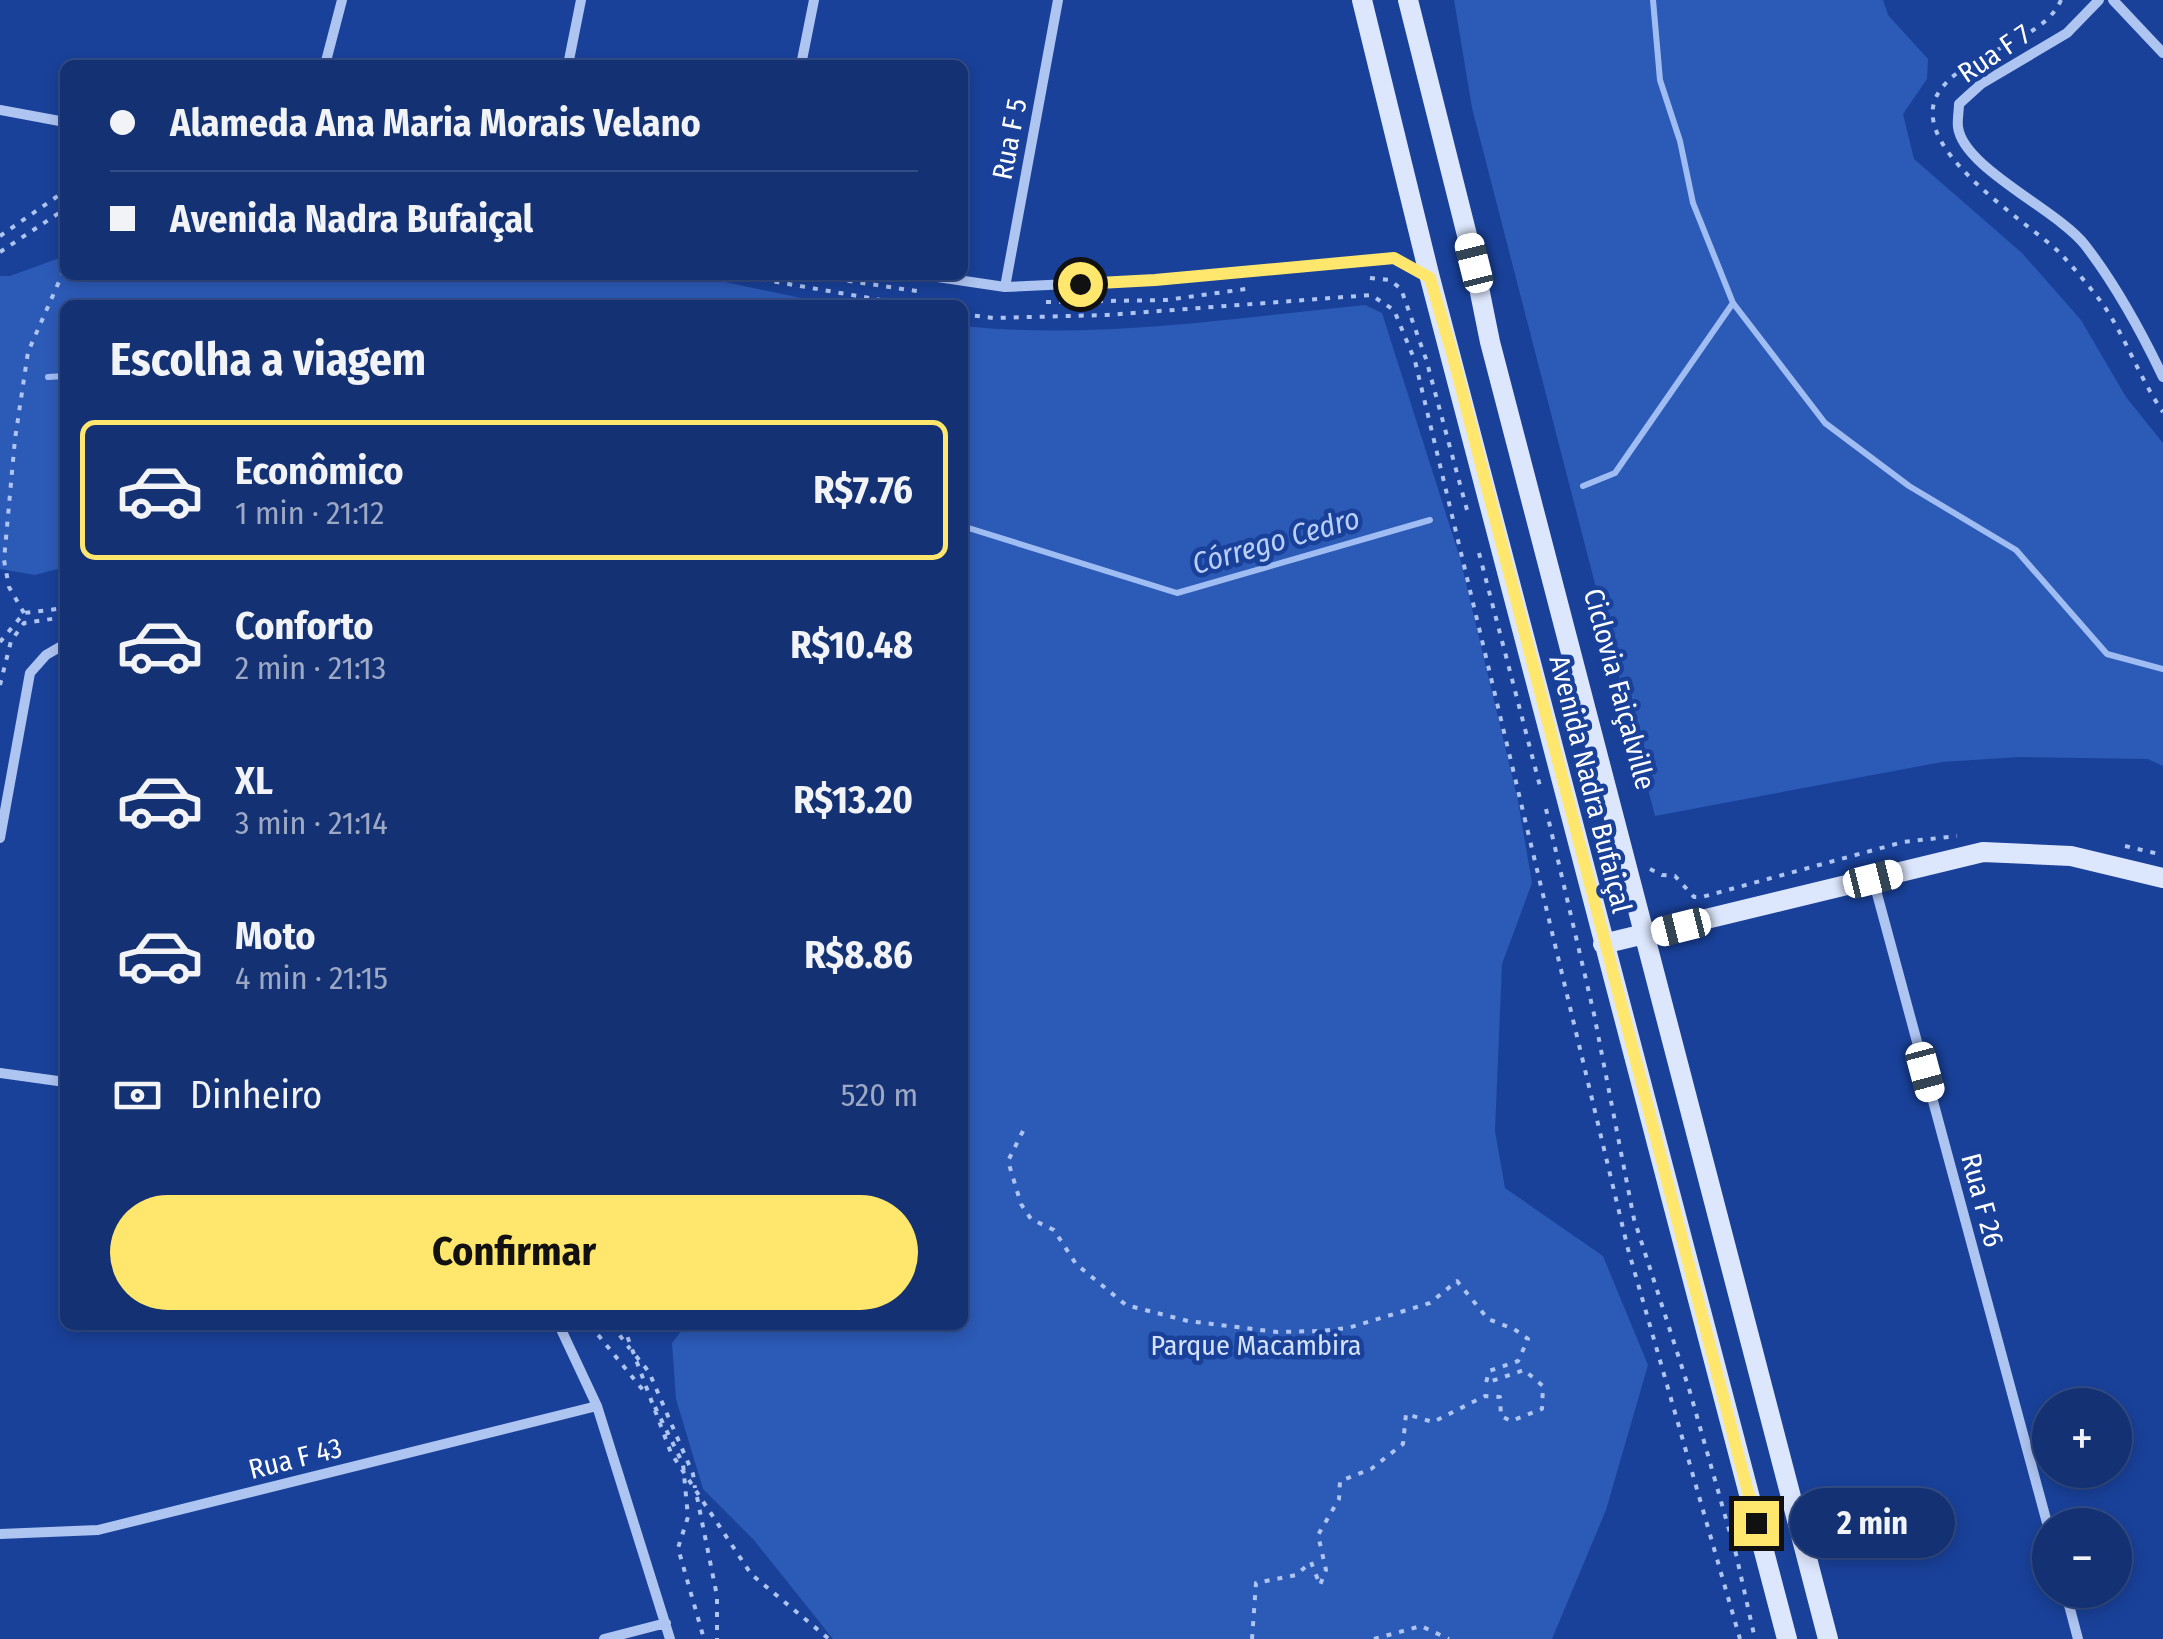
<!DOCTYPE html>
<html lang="pt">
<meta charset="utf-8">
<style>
:root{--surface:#133173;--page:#1c3978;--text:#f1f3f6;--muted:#9da9c4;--line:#324c85;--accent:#ffe76e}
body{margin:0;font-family:"Fira Sans Condensed",sans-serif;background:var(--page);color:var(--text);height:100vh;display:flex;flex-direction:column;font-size:38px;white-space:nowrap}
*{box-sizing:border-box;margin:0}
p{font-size:32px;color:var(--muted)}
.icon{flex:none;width:55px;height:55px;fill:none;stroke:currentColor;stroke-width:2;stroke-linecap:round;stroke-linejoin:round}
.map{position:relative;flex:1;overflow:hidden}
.side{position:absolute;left:60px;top:300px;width:908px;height:1030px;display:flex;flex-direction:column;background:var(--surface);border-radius:15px;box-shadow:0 5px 15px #0003,0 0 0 2px var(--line)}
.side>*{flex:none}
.top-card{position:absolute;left:60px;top:60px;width:908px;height:220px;border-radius:15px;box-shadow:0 5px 15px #0003,0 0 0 2px var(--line);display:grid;align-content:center;height:220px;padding:0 50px;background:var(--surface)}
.buttons{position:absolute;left:2032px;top:1388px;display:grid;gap:20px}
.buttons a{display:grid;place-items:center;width:100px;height:100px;border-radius:50%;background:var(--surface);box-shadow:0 5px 15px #0003,0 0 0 2px var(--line);font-size:50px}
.end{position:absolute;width:45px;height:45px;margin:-22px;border:12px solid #ffe76e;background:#111;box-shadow:0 0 0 5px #111}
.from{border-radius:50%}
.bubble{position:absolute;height:70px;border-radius:35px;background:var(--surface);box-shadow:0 5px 15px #0003,0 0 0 2px var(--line);font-size:32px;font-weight:700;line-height:70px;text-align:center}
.car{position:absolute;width:30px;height:60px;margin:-30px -15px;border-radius:12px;box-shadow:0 0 8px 2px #0007;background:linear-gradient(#fff 24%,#345 0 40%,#fff 0 76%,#345 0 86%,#fff 0)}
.top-card b{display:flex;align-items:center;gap:35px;height:95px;font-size:38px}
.top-card b+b{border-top:2px solid var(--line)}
.top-card i{width:25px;height:25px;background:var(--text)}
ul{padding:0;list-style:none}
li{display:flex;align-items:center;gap:30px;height:140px;margin:0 20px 15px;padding:0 30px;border:5px solid transparent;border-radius:15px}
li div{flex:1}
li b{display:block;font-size:38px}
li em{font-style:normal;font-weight:700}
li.on{border-color:var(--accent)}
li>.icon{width:90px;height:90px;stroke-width:1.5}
h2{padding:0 50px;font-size:45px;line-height:120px}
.pay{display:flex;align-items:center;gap:25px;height:110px;padding:0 50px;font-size:38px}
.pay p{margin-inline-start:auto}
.button{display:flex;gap:20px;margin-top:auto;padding:20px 50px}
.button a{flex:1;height:115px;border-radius:60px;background:var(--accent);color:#111;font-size:40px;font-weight:700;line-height:115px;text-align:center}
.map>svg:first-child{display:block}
</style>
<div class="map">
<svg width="2163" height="1639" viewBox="0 0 2163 1639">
<rect width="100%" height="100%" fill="#194199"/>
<path fill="#2c5ab7" d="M1454,0H1883L1888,15L1928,59L1927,79L1903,114L1914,159L2022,253L2081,320L2126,397L2163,443V766L2148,759L2019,757L1942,762L1655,816L1472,108Z
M65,256V275H692L834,305H65V567L35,575L0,569V276H10Z
M1365,305L1382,313L1460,558L1518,801L1532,883L1502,964L1495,1131L1505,1188L1603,1256L1648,1365L1606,1510L1552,1639H833L753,1539L703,1489L676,1399L672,1343L686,1325H962L963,326C1096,340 1232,318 1365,305Z"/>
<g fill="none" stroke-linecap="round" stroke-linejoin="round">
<path stroke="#a0bdf3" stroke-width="6" d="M1653,0L1660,80L1680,141L1693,203L1733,303L1825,423L1909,486L2016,550L2107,654L2163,669
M48,377L65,376
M1583,486L1615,473L1733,303
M962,526L1177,593L1430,520"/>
<path stroke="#aec4f1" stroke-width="4" stroke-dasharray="5 8" stroke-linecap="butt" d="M2061,0C2043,42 1969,51 1941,89C1899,144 2027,221 2060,253C2072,266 2084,280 2095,294C2123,328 2137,375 2163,412
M0,236L65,191
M0,252L65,209
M736,275L910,305
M809,275L923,292
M1370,278L1390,280L1401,289L1426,359L1467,510
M1046,302L1166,300L1246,289
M962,314L993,318L1107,315L1371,295L1394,310L1415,361L1628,1249L1740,1639
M1479,553L1541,790
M24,613L9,587L4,560L15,439L28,352L65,268
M0,642L24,613L65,608
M0,685L11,641L24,623L65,617
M1546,809L1594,1014L1634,1219L1690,1392L1736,1554L1755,1639
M2125,846L2163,855
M1650,869L1662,875L1675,876L1694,897H1702L1903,842L1957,836
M1023,1131L1008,1161L1021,1204L1031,1219L1054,1230L1076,1264L1126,1305L1188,1321L1277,1332L1320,1331L1348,1328L1430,1303L1457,1281L1488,1319L1514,1329L1528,1339L1518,1361L1489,1371L1486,1383L1524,1370L1543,1386L1542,1409L1511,1421L1501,1416L1500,1397L1485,1396L1433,1422L1406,1414L1403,1444L1371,1469L1340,1481L1339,1499L1318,1535L1326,1570L1320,1585L1311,1562L1296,1575L1256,1583L1252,1639
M590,1325L647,1395
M612,1325L630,1349
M623,1325L671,1453L751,1574L829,1639
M636,1356L649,1372L693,1474L695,1488
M655,1407L683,1464L688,1517L678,1548L704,1639
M697,1497L717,1596V1639
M1374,1639L1421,1626L1449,1639"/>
<path stroke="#aec4f1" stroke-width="10" d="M2099,0L2067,33L1981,84L1959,104C1959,111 1957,120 1958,127C1963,168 2058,210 2085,245C2116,285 2141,331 2163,377
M2113,0L2163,53
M325,65L342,0
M568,65L581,0
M801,65L814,0
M0,110L65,122
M924,275L1005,287L1155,280L1394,258L1426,276
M1005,287L1058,0
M0,838L30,673L46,655L65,644
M1873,879L2050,1534
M0,1073L65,1082
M559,1325L597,1406L670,1639
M0,1534L98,1530L597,1406
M2065,1590L2078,1639
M604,1639L666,1623"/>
<path stroke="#dce6fc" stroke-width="20" d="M1362,0L1430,278L1787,1639
M1408,0L1474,263L1490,342L1828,1639
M1603,944L1983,852L2071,856L2163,878"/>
</g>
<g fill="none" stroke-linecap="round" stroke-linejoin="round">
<path stroke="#ffe76e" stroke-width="12" d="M1080,284L1155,280L1394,258L1430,278L1452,353L1756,1523"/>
</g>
<g text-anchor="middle" stroke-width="9" stroke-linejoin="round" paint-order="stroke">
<g font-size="28" fill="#fff" stroke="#194199">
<text transform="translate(1994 53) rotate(-34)" y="10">Rua F 7</text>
<text transform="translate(1009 139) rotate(-79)" y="10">Rua F 5</text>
<text transform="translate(1620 689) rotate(75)" y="10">Ciclovia Faiçalville</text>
<text transform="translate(1591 784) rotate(76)" y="10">Avenida Nadra Bufaiçal</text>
<text transform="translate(1983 1200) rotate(75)" y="10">Rua F 26</text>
<text transform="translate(295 1458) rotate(-14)" y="10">Rua F 43</text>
</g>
<g font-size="28" fill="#d5e2fc" stroke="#194199">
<text x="1256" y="1355">Parque Macambira</text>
</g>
<g font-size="30" font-style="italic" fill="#bacff8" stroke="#194199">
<text transform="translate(1276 541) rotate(-16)" y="10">Córrego Cedro</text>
</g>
</g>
</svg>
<div class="buttons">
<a>+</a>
<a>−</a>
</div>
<i class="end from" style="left:1080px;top:284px"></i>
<i class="end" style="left:1756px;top:1523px"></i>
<div class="bubble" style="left:1790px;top:1488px;width:165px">2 min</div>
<i class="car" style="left:1474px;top:263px;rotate:346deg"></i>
<i class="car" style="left:1873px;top:879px;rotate:76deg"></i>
<i class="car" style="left:1681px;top:927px;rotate:256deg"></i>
<i class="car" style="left:1925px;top:1072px;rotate:165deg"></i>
<div class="top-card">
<b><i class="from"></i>Alameda Ana Maria Morais Velano</b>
<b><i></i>Avenida Nadra Bufaiçal</b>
</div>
<section class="side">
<h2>Escolha a viagem</h2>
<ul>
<li class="on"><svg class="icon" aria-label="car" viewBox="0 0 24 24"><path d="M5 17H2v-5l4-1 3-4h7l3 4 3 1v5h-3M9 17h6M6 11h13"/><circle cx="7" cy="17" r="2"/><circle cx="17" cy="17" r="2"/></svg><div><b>Econômico</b><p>1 min · 21:12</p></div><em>R$7.76</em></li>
<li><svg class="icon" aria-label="car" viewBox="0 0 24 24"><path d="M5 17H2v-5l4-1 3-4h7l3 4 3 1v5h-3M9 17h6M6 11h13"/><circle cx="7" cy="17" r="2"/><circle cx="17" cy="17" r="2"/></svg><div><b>Conforto</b><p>2 min · 21:13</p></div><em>R$10.48</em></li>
<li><svg class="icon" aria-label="car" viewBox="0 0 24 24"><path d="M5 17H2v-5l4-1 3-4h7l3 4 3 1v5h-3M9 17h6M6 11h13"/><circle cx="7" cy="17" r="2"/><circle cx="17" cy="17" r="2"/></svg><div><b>XL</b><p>3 min · 21:14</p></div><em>R$13.20</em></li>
<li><svg class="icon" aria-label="car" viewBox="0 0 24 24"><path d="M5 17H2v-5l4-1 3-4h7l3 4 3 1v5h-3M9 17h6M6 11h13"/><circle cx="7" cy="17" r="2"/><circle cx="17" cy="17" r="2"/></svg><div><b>Moto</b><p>4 min · 21:15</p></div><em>R$8.86</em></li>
</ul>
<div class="pay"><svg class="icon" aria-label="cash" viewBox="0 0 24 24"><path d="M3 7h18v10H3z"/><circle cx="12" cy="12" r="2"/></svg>Dinheiro<p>520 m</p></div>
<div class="button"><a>Confirmar</a></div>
</section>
</div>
